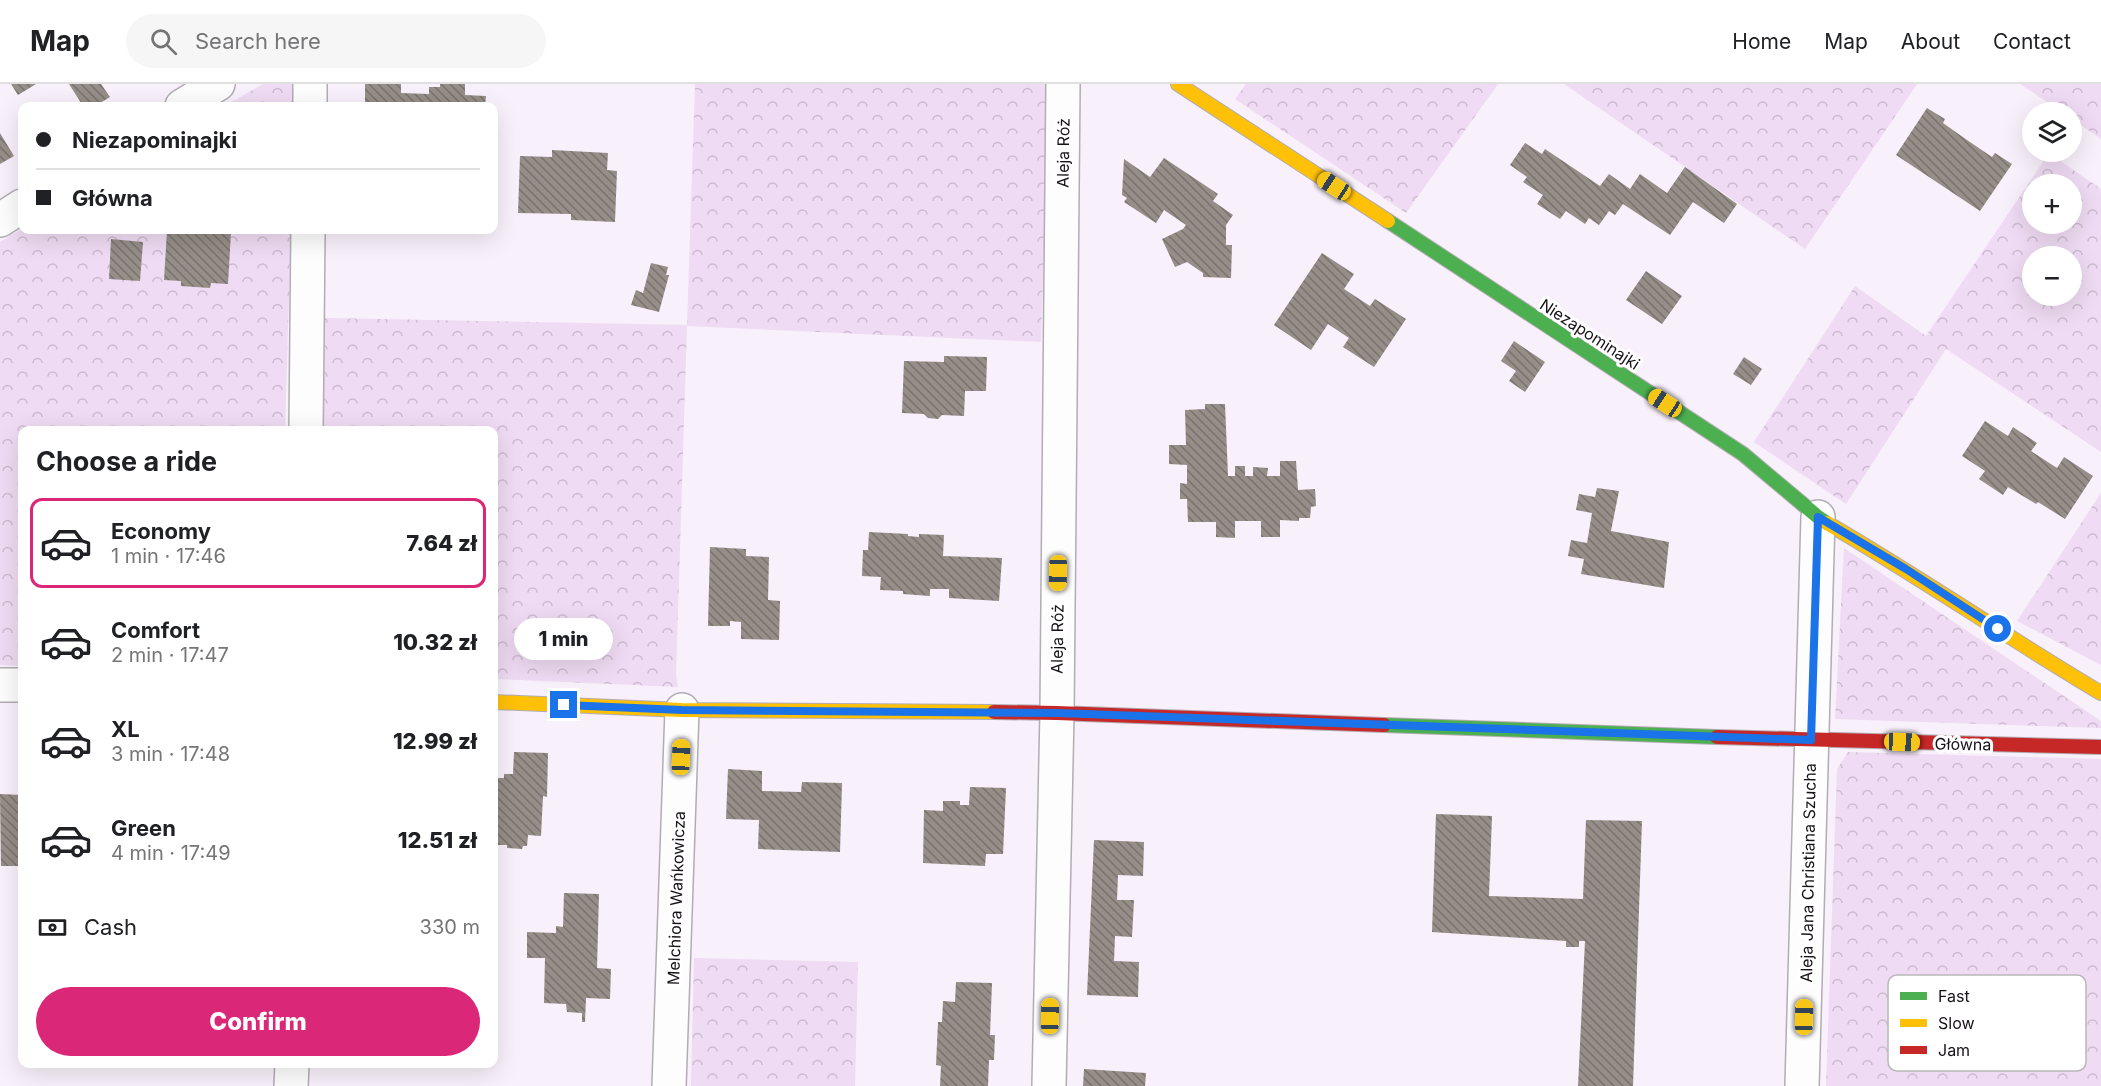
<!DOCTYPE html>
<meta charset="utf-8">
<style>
:root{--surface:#fff;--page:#f6f6f6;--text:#202124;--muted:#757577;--line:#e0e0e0;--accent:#db2777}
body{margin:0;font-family:Inter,sans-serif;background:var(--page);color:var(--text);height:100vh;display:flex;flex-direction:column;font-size:22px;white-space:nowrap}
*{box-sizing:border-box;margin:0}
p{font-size:20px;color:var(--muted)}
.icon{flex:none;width:33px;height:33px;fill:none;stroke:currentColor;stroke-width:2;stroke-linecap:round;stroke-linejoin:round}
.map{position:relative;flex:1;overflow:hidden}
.drawer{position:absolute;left:18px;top:342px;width:480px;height:642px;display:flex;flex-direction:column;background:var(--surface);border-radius:12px;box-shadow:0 6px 24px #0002}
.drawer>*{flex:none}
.hud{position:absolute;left:18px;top:18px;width:480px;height:132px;border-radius:12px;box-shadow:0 6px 24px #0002;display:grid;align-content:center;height:132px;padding:0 18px;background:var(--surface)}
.controls{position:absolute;left:2022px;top:18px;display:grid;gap:12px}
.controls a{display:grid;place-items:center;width:60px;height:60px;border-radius:50%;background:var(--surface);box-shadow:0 6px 24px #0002;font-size:30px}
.end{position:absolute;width:27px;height:27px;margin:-14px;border:8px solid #1a73e8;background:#fff;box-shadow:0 0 0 3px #fff}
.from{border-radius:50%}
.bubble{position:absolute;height:42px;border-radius:21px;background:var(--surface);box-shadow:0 6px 24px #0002;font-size:20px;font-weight:800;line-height:42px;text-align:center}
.car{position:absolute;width:18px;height:36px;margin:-18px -9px;border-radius:8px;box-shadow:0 0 4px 2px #0007;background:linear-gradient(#f5c518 24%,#345 0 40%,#f5c518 0 76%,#345 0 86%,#f5c518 0)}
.hud b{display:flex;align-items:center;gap:21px;height:57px;font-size:22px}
.hud b+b{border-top:2px solid var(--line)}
.hud i{width:15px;height:15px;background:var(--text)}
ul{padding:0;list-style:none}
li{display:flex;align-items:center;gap:18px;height:90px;margin:0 12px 9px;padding:0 6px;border:3px solid transparent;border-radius:12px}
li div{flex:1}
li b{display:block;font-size:22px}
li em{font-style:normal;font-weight:800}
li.on{border-color:var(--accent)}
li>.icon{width:54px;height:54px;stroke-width:1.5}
h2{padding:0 18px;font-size:27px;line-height:72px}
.pay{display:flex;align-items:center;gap:15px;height:66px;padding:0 18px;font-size:22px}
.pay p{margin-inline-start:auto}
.cta{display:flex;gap:12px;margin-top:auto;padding:12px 18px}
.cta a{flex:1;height:69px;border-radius:36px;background:var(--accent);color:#fff;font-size:24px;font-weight:800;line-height:69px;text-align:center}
header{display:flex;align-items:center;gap:36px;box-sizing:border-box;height:84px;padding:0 30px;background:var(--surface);border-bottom:2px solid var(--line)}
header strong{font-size:28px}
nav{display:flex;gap:33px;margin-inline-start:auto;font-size:21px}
.search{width:420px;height:54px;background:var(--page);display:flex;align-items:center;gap:15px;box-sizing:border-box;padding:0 21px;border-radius:33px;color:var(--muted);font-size:22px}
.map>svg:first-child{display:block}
</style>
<header>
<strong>Map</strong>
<div class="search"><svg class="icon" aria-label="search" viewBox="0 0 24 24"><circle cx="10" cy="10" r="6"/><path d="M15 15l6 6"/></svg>Search here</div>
<nav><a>Home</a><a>Map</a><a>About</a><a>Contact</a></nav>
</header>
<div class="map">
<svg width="2101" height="1002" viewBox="0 0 2101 1002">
<defs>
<pattern id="forest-crowns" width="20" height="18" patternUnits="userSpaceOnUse" patternTransform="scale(1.5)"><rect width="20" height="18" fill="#efdbf3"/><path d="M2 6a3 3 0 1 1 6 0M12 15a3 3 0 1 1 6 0" fill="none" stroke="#ccbbd0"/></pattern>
<pattern id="building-back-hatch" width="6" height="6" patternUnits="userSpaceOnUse" patternTransform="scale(1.5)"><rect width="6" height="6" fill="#968e88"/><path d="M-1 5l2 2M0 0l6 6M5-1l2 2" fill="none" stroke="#79736e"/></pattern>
</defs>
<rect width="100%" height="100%" fill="#f8f0fa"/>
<path fill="url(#forest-crowns)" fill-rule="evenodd" d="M263,0H295V22H225Z
M695,0H1049L1041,258L687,242L676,591L678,603L494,595V346H322L325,234L687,241Z
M1246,0H1498L1406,129L1235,15Z
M1564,0H1917L1805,165Z
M2020,0H2101V55L2072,35V28H2062Z
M2049,69L2101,105V368L1946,265L1846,420L1754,358L1855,202L1926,252ZM2032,100H2072V140H2032ZM2032,172H2072V212H2032Z
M22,145L291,146L285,346H22V582L0,581V158Z
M2101,409V581L2017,537Z
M1844,464L2101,637V644L1835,635Z
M1848,668L2101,675V1002H1826L1837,685Z
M694,874L858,878L855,1002H691Z"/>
<path fill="url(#building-back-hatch)" d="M11,0H36L18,11Z
M69,0H101L110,13L95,22H83Z
M365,0H401V9L429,10V3H440V0H465V11L486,12L485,22H365Z
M1927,24L1945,35L1943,39L1967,56L1992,73L1995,69L2012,80L1980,127L1896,71Z
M0,49L14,72L0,80Z
M1525,59L1542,70L1545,65L1600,102L1609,90L1630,105L1640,90L1667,109L1685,83L1737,120L1724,139L1693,118L1670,151L1623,120L1615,131L1609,127L1599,141L1589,134L1585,140L1566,127L1560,135L1537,120L1543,111L1523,98L1527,93L1510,81Z
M552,66L608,69L607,86L617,87L615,138L571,136V130L518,129L520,72L552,73Z
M1164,74L1218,110L1213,117L1233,131L1226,141V161H1232L1231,194L1203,193V189L1187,178L1175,183L1162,155L1183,145L1186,141L1164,126L1156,139L1124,118L1127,114L1122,111L1124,75L1150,93Z
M167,146H184V148L204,149L205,146L231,148L228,200L211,199L210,204L181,202V197L164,196Z
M111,155L143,158L140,197L109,195Z
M1322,169L1354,190L1344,205L1370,222L1375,215L1406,235L1374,283L1343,263L1349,254L1328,240L1311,266L1274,241Z
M651,179L668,183L666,191H669L659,228L631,221L636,206L643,209Z
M1646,187L1682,212L1662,240L1626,216Z
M1514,257L1545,278L1525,308L1509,297L1516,287L1501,277Z
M944,272L987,273L986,307H965L964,332L942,331L938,335L928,334L924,330L902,329L904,277L944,278Z
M1744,273L1762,285L1751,301L1733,290Z
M1205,320H1225L1228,392H1235V382H1245V392H1253V383L1268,384L1267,392H1280V377H1296L1298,406L1315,405L1316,422L1311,423L1310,434H1299V437L1280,436V453H1261V437H1235V454L1216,453V438H1188L1187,415H1180V399L1187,400V381L1169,380V361H1186L1185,326L1205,325Z
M1985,337L2008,352L2013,343L2037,359L2031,367L2057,384L2064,373L2093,392L2065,435L2038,418L2036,420L2008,403L2003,411L1979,395L1985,387L1962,372Z
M1597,404L1619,407L1611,447L1669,458L1664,504L1581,490L1584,475L1568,472L1571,456L1587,459L1592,429L1576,426L1579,410L1595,413Z
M869,448L908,450V452L919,453V450L944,451L943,472L1002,474L999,517L949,514V505H930V512L903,510V507L880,506L881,493L862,492L863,466H868Z
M710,463L746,465V472L769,473L768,516L780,517L779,556L741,555V538L730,537V542H708Z
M514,668L548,669L547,713L543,712L541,752L528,751L527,762H523L522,765L507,764V761H494V694H504V690H513Z
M728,685L762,687V707L801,708L802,698L842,699L840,768L758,765L759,736L726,735Z
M970,703L1006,704L1003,770H986L985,782L923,779L924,726L943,727V717H960V721H969Z
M0,710L22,711V782H1Z
M1436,730L1492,732L1489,812L1583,815L1586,736L1642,737L1633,1002H1578L1585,857H1579V863H1566V857L1432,848Z
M1094,756L1144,758L1143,792L1118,791L1117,816H1134L1132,853L1115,852L1114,877L1139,878L1138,913L1087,911Z
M564,809L599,810L597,884L611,885L610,915L586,914L585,938H582V929L567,928L566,920L544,919L545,874H527V848L556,849V842L563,843Z
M956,898L992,899L990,951H995L994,976H989L988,1002H940L941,982L936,981L938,938H942L943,917L955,918Z
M1084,985L1146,989L1145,1002H1083Z"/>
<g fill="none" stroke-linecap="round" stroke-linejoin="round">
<g stroke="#b2acb3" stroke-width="36">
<path id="street" d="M182,22L218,0
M310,22V0
M0,136L22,122
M306,346L308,146
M0,601H22
M291,1002L292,980
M669,1002L682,626
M1049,1002L1057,629L1063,0
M1802,1002L1818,433"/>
</g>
<g stroke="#b2acb3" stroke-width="16">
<path id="fast" d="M1388,137L1743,370L1818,433L1827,439
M1384,641L1717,653"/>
</g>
<g stroke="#b2acb3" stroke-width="16">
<path id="slow" d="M1178,0L1388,137
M1827,439C1920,493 2008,554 2101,609
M494,618L682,626L994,628"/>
</g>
<g stroke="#b2acb3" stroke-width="16">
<path id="jam" d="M994,628L1057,629L1384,641
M1717,653L2101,663"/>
</g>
<use href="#street" stroke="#fefdfe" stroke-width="33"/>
<use href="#fast" stroke="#4caf50" stroke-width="14"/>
<use href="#slow" stroke="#ffc107" stroke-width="14"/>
<use href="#jam" stroke="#c62828" stroke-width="14"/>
</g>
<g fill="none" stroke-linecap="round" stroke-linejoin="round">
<path stroke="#1a73e8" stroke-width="8" d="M564,621L682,626L1057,629L1811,656L1818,433L1906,485L1998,545"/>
</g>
<g text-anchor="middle" stroke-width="6" stroke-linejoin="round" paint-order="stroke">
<g font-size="16" fill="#161217" stroke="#fff">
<text transform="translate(1063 69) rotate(-89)" y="6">Aleja Róż</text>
<text transform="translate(1590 250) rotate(33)" y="6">Niezapominajki</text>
<text transform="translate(1057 555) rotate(-89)" y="6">Aleja Róż</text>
<text transform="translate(1963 660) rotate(1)" y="6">Główna</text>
<text transform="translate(1808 789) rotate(-89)" y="6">Aleja Jana Christiana Szucha</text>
<text transform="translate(676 814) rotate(-88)" y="6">Melchiora Wańkowicza</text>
</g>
</g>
<rect x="1888" y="891" width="198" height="96" rx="9" fill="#fff" stroke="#b9b8b9" stroke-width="1.5"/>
<rect x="1900" y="908" width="27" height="8" fill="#4caf50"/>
<rect x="1900" y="935" width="27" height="8" fill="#ffc107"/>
<rect x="1900" y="962" width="27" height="8" fill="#c62828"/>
<g font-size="16" fill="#161217">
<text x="1938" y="918">Fast</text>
<text x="1938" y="945">Slow</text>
<text x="1938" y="972">Jam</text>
</g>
</svg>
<div class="controls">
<a><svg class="icon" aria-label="layers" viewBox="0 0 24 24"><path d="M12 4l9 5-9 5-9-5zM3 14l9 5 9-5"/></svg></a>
<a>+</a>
<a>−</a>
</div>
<i class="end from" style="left:1998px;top:545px"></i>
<i class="end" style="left:564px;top:621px"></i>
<div class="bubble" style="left:514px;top:534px;width:99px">1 min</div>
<i class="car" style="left:1334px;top:102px;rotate:303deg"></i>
<i class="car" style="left:1665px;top:319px;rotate:303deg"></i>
<i class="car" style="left:1058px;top:489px;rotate:181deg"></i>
<i class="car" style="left:1902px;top:658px;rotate:92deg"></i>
<i class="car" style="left:681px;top:673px;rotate:2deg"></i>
<i class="car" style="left:1050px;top:932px;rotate:1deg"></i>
<i class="car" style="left:1804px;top:933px;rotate:1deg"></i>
<div class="hud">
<b><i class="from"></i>Niezapominajki</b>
<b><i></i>Główna</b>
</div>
<section class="drawer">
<h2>Choose a ride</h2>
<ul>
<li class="on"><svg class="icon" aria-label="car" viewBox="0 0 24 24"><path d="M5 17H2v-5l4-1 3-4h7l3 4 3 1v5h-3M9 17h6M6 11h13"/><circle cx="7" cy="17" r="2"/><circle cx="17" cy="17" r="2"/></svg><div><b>Economy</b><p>1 min · 17:46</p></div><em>7.64 zł</em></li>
<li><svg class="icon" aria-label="car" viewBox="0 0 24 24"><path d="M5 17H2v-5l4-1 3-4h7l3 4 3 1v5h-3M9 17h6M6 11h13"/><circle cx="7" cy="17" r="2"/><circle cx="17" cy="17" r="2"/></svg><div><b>Comfort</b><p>2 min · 17:47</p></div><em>10.32 zł</em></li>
<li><svg class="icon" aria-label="car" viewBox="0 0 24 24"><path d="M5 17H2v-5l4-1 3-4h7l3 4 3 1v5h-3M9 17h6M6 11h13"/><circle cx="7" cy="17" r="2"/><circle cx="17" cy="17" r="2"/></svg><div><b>XL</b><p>3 min · 17:48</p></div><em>12.99 zł</em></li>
<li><svg class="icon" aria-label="car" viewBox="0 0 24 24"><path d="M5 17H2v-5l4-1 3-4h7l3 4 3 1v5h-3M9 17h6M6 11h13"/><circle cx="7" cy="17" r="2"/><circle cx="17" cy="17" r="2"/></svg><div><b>Green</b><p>4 min · 17:49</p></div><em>12.51 zł</em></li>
</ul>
<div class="pay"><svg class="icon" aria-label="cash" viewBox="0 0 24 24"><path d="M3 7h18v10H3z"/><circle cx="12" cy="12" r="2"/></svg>Cash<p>330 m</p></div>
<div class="cta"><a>Confirm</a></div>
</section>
</div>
